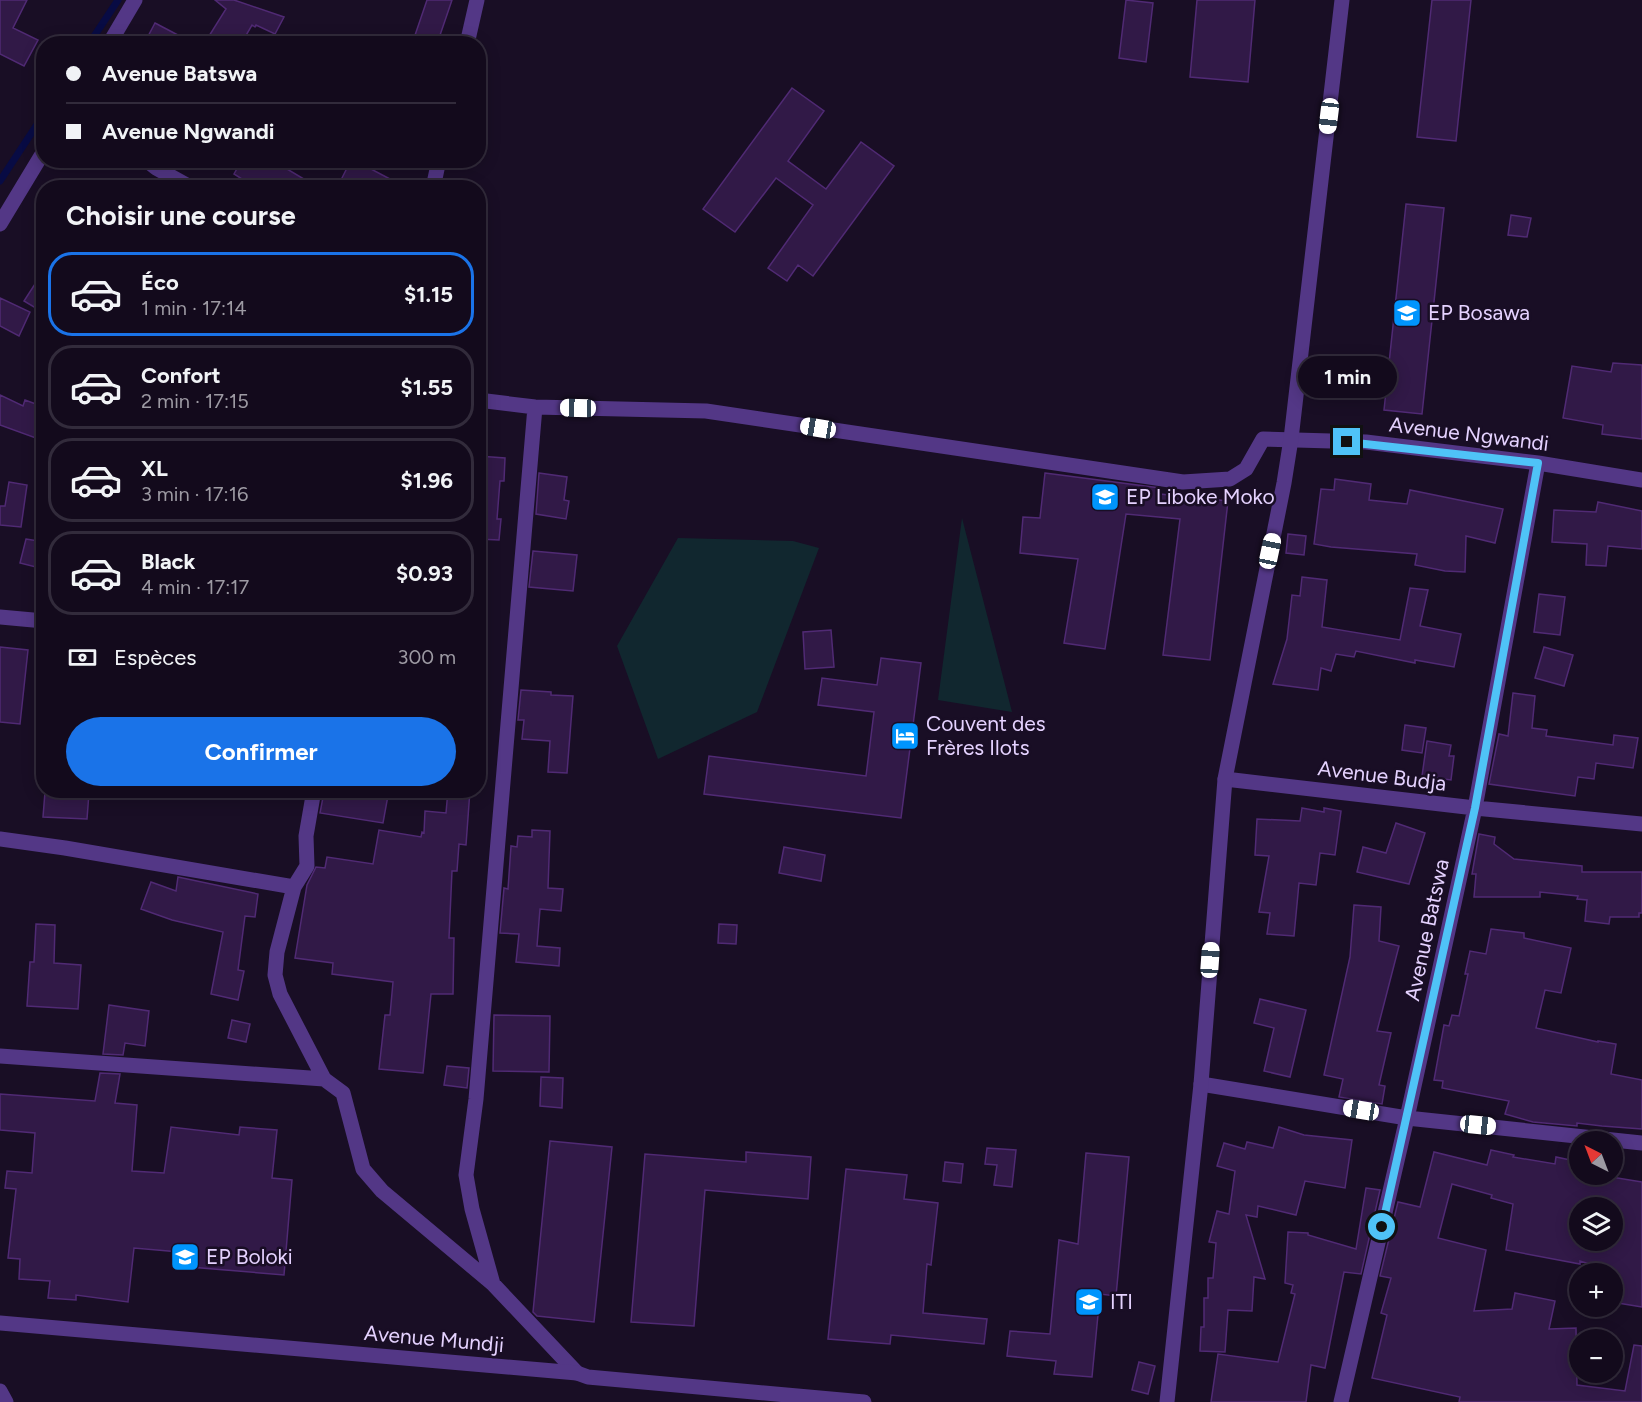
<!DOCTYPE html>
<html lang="fr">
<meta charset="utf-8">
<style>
:root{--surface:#130a1c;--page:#1c1325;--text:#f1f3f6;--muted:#9d9aa3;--line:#322b3b;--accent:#1a73e8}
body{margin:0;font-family:Figtree,sans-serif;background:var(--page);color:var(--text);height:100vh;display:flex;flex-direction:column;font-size:22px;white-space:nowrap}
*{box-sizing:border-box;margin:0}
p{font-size:20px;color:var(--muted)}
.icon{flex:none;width:33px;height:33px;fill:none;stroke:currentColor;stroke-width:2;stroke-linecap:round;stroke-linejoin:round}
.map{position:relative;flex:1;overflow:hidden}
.details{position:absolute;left:36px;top:180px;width:450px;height:618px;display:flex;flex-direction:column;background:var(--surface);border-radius:24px;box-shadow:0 3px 15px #0003,0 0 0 2px var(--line)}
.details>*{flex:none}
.top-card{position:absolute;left:36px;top:36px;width:450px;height:132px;border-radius:24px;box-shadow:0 3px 15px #0003,0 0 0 2px var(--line);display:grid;align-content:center;height:132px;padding:0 30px;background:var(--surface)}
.needle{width:39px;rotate:318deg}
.tools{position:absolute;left:1569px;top:1131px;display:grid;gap:12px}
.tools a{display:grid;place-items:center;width:54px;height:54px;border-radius:50%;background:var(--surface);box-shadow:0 3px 15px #0003,0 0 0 2px var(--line);font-size:30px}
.end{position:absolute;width:27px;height:27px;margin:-14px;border:8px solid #4fc3f7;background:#111;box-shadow:0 0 0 3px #111}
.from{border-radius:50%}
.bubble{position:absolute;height:42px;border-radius:21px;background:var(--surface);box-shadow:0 3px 15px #0003,0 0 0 2px var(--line);font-size:20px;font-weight:700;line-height:42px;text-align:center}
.car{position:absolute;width:18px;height:36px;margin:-18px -9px;border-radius:8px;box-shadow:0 0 4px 2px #0007;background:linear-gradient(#fff 24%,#345 0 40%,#fff 0 76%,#345 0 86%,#fff 0)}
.top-card b{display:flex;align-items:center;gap:21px;height:57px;font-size:22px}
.top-card b+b{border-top:2px solid var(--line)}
.top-card i{width:15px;height:15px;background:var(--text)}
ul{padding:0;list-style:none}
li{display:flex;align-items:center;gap:18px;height:84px;margin:0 12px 9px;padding:0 18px;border:3px solid var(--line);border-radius:24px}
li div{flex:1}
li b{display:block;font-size:22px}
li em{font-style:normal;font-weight:700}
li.active{border-color:var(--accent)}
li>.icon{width:54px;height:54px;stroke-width:1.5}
h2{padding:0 30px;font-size:27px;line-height:72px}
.pay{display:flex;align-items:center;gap:15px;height:66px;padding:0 30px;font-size:22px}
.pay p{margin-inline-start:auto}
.primary-button{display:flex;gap:12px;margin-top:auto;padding:12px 30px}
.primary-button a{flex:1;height:69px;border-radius:36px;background:var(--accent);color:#fff;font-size:24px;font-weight:700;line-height:69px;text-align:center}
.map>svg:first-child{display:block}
</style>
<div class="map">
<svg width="1642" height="1402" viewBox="0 0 1642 1402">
<rect width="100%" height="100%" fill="#190e25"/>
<path fill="#11272f" d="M962,518L1012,712L938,700Z
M678,538L793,541L819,548L757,712L658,759L617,646Z"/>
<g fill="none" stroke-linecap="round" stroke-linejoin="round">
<path stroke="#080b44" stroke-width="7" d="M89,44L118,0
M0,181L44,114"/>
</g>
<path fill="#311947" stroke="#502a74" stroke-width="1.5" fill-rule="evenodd" d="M0,0H27L13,28L38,40L24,66L0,54Z
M215,0H234L284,17L275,34L256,25L255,27L252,25L241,44H204L226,9Z
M427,0H452L437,44H412Z
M1126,0L1153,3L1146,62L1119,58Z
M1197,0H1255L1248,82L1190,77Z
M1432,0H1471L1456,141L1417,137Z
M155,23L195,44H144Z
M792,88L824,111L788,161L826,189L861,142L894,166L813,276L798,265L787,281L768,268L813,205L776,178L735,232L703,209Z
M242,160H272L319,188H256L234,174Z
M351,160H354L407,188H337Z
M1406,204L1444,208L1422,414L1384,410Z
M1511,215L1531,218L1527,237L1508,235Z
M44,270V313L24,301Z
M0,298L30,312L19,336L0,326Z
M1613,363L1642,365V439L1602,434L1603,425L1563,418L1572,366L1611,372Z
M0,395L23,406L25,400L44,407V441L0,425Z
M478,456L505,458L504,481H500L497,519H501L499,540L478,539Z
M539,473L567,477L564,500L569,501L566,519L536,514Z
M1045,473L1160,488V494L1228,501L1210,660L1163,655L1180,519L1126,514L1105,649L1064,643L1078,559L1020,553L1023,517L1040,518Z
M1335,479L1371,484L1369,500L1407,504L1410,490L1503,509L1495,543L1466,536L1465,572L1445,571L1415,565L1417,554L1331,547L1314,544L1321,489L1334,490Z
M9,482L27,485L21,527L0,525V506H5Z
M1598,502L1642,511V549L1608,546L1606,566L1586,565L1587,544L1552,542L1554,510L1596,512Z
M1288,534L1306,536L1304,555L1286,553Z
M26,539L44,542V569L20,563Z
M533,551L577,555L573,591L529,587Z
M1302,577L1327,580L1322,627L1400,640L1410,588L1428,590L1420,626L1461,634L1454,667L1415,660V663L1356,651L1354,657L1336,654L1331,671L1321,668L1318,690L1273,684L1287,639L1292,595L1300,596Z
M1539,594L1565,597L1560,635L1534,632Z
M831,630L834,667L805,669L803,632Z
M0,647L28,650L20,724L0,722Z
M1544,647L1573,655L1564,686L1535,678Z
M881,658L921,663L901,818L704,794L709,756L866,776L874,712L818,705L822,678L877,685Z
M521,690L551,692V695L573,696L567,773L548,772L550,741L522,739L524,720H518Z
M1513,693L1535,696L1532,728L1547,730L1546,736L1613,745L1614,735L1638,738L1633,768L1596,763L1594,779L1578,777L1575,796L1489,784L1499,734L1508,736Z
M1405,725L1426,728L1422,753L1402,750Z
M1427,741L1451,745L1449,756H1454L1451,780L1422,776Z
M357,790H389L383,823L320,813L324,792L357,797Z
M448,790H470L466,845L459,844L457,871H452L449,938H454L453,994H431L423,1073L379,1069L385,1015H390L393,982L332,974L333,963L295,958L307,885L316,867L325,868L327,857L373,864L379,830L421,837L422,832L424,833L425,811L446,813Z
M45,792L89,793L87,819L43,817Z
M1302,808L1324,812V808L1341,811L1335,855L1320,853L1316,885L1299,883L1294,936L1267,934L1270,913L1259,912L1269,856L1255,855L1257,819L1300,821Z
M1396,823L1425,833L1409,884L1357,872L1363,847L1386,853Z
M532,830L550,831L548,888L563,889L561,911L540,909L537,946L560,948L559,966L516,962L519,934L500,933L504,888L508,889L511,846L517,847L518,836L532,837Z
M1479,834L1495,837L1494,844L1514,859L1582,866V872H1642V913H1639V917H1610L1609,924L1585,921L1587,900L1577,899L1578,896L1540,892V897H1474L1476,874H1472Z
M784,847L825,855L821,881L779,873Z
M178,877L258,894L255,917L245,916L238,970L244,971L238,1000L211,994L223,932L172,920L141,909L151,882L176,891Z
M1354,905L1381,907L1379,941L1399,946L1377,1031L1391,1033L1379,1085L1385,1086L1382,1104L1339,1097L1343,1079L1324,1075L1350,957Z
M36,924L55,925L54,963L81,965L78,1009L27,1006L30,962H34Z
M719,924L737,925L736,944L718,943Z
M1491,929L1524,933V938L1571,948L1561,993L1545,990L1536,1028L1598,1042V1041L1616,1044L1611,1074L1642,1080V1129L1602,1126L1577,1123V1126L1533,1122L1505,1114L1509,1101L1442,1088L1443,1081L1434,1080L1444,1025L1449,1026L1452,1015L1459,1016L1468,974H1465L1470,951L1486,954Z
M1260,999L1306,1010L1290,1077L1264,1071L1274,1028L1254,1023Z
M109,1005L149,1011L145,1046L125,1043L123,1055L103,1054Z
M494,1015L550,1016L549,1072L493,1071Z
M232,1020L250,1024L246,1042L228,1038Z
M447,1066L469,1068L467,1088L444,1085Z
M100,1073L120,1074L115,1103L137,1105L132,1171L164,1173L171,1127L239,1135L240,1127L277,1130L272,1178L292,1180L284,1275L190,1267L191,1253L134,1248L128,1302L76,1295V1300L48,1298L50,1281L19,1279L20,1259L8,1258L16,1189L5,1188L7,1171L32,1173L35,1133L0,1130V1094L95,1101Z
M541,1077L563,1078L562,1108L540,1106Z
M1279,1127L1304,1135L1352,1140L1345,1188L1305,1181L1296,1215L1258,1206L1257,1217L1246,1215L1265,1279L1254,1277L1252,1311L1228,1310L1225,1352L1200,1351L1201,1327H1204V1298H1208V1278H1213L1216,1243L1209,1242L1217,1211L1229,1214L1235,1171L1217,1166L1224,1143L1245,1149L1247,1142L1273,1148Z
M550,1141L612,1147L594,1322L537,1316L533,1312Z
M987,1148L1016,1150L1012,1187L994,1185L997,1165L985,1164Z
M1491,1150L1514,1155L1513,1157L1555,1164L1556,1157L1580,1162V1174H1593L1642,1182V1307L1612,1302V1271L1580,1261V1264L1506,1250L1513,1204L1491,1198L1492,1195L1452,1184L1438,1238L1486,1250L1474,1311L1512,1309L1515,1293L1555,1301L1549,1329L1576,1328L1577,1385L1625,1391L1634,1345L1642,1346V1402H1459L1460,1397L1372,1378L1387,1315L1381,1313L1391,1278L1380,1276L1398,1202L1420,1207L1434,1152L1487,1165ZM1580,1208H1612V1240H1580Z
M746,1152L811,1157L808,1199L705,1190L694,1326L631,1322L645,1154L746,1162Z
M1086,1153L1129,1157L1116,1296L1100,1294L1092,1377L1054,1374L1056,1361L1007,1356L1010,1331L1050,1334L1059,1240L1078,1244Z
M945,1162L963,1164L961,1183L943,1181Z
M846,1169L907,1175L904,1199L938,1203L931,1265L927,1264L923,1313L987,1319L984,1344L891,1335L890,1344L828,1339Z
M1366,1188L1380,1190L1361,1274L1344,1272L1325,1368L1311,1365L1306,1402H1211L1218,1354L1278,1362L1295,1294L1291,1293L1293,1285L1285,1283L1288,1232L1308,1233V1235L1356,1249Z
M1139,1362L1155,1366L1148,1394L1132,1390Z"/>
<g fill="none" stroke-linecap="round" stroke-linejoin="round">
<path stroke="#533786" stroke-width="15" d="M109,44L135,0
M467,44L477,0
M146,160L156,168L192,188
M433,188L439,160
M0,224L44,151
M478,400L535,407L706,411L1183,482L1230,479L1246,469L1263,439L1366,442L1538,463L1642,480
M535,407L476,1099L466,1175L472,1209L493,1284L577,1373
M0,617L44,621
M1225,779L1475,808L1642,824
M314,790L306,836L307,866L294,887L277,952L275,975L280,994L324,1079L343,1093L363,1169L382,1191L493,1284
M0,839L65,848L294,887
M0,1056L324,1079
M1201,1084L1407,1118L1642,1143
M0,1391L6,1402
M1341,1402L1407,1118L1475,808L1538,463"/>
<path stroke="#533786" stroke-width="15" d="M0,1323L577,1373L588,1377L864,1402
M1167,1402L1201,1084L1225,779L1284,483L1291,439L1342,0"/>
</g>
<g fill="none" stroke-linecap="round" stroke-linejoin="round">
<path stroke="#4fc3f7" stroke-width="8" d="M1347,442L1538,463L1475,808L1382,1227"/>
</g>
<defs>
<g id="school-square" transform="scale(1.5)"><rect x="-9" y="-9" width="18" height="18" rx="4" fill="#0095fd" stroke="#190e25"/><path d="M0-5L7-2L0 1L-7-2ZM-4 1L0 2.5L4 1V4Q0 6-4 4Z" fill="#fff"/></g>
<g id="hotel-square" transform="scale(1.5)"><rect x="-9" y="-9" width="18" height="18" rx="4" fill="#0095fd" stroke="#190e25"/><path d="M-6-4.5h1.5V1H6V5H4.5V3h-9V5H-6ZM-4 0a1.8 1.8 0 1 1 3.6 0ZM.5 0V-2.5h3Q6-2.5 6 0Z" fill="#fff"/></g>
</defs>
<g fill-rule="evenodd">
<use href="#school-square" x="1407" y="313"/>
<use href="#school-square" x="1105" y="497"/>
<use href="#hotel-square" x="905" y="736"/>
<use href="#school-square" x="185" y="1257"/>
<use href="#school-square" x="1089" y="1302"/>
</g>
<g text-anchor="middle" stroke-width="5" stroke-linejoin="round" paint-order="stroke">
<g font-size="21" fill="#e5d2ff" stroke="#190e25" text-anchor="start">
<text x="1428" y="320">EP Bosawa</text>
<text x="1126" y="504">EP Liboke Moko</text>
<text x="926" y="731">Couvent des<tspan x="926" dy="24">Frères Ilots</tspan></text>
<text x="206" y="1264">EP Boloki</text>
<text x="1110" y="1309">ITI</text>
</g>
<g font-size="21" fill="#e5d2ff" stroke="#190e25">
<text transform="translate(1469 434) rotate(7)" y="7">Avenue Ngwandi</text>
<text transform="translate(1382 776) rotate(7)" y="7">Avenue Budja</text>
<text transform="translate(1427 930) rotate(-78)" y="7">Avenue Batswa</text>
<text transform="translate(434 1339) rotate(5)" y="7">Avenue Mundji</text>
</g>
</g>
</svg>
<div class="tools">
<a><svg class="needle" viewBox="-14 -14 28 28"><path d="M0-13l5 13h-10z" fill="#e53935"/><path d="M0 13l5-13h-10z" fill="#9d9aa3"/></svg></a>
<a><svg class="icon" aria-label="layers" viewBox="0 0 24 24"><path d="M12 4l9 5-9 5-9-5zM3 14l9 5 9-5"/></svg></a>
<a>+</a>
<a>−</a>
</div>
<i class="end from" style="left:1382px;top:1227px"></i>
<i class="end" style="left:1347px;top:442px"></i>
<div class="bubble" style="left:1298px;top:356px;width:99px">1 min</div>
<i class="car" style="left:1329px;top:116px;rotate:187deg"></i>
<i class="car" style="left:578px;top:408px;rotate:271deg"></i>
<i class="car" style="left:818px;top:428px;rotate:279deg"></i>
<i class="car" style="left:1270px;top:551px;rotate:12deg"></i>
<i class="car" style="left:1210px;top:960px;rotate:4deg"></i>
<i class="car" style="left:1361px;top:1110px;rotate:279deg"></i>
<i class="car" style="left:1478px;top:1125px;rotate:96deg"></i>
<div class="top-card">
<b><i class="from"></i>Avenue Batswa</b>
<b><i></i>Avenue Ngwandi</b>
</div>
<section class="details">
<h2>Choisir une course</h2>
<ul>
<li class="active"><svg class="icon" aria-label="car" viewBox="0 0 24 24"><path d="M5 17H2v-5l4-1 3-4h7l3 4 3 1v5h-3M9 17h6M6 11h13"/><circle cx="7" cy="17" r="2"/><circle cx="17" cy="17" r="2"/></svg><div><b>Éco</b><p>1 min · 17:14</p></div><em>$1.15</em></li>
<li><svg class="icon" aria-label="car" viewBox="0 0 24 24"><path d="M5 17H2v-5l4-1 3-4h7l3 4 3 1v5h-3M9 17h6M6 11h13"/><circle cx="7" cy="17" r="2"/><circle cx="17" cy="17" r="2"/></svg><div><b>Confort</b><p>2 min · 17:15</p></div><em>$1.55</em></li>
<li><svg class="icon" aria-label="car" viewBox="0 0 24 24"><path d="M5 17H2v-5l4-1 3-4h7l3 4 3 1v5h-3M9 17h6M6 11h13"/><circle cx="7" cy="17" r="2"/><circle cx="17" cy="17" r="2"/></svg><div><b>XL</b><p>3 min · 17:16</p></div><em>$1.96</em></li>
<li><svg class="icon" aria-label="car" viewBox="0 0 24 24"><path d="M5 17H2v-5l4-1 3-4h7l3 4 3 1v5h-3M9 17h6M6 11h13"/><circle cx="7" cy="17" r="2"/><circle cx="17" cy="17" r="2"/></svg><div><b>Black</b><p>4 min · 17:17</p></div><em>$0.93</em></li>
</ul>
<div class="pay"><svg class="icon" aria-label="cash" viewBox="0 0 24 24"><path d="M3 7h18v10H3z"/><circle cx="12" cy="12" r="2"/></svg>Espèces<p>300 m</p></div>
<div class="primary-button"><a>Confirmer</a></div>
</section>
</div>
